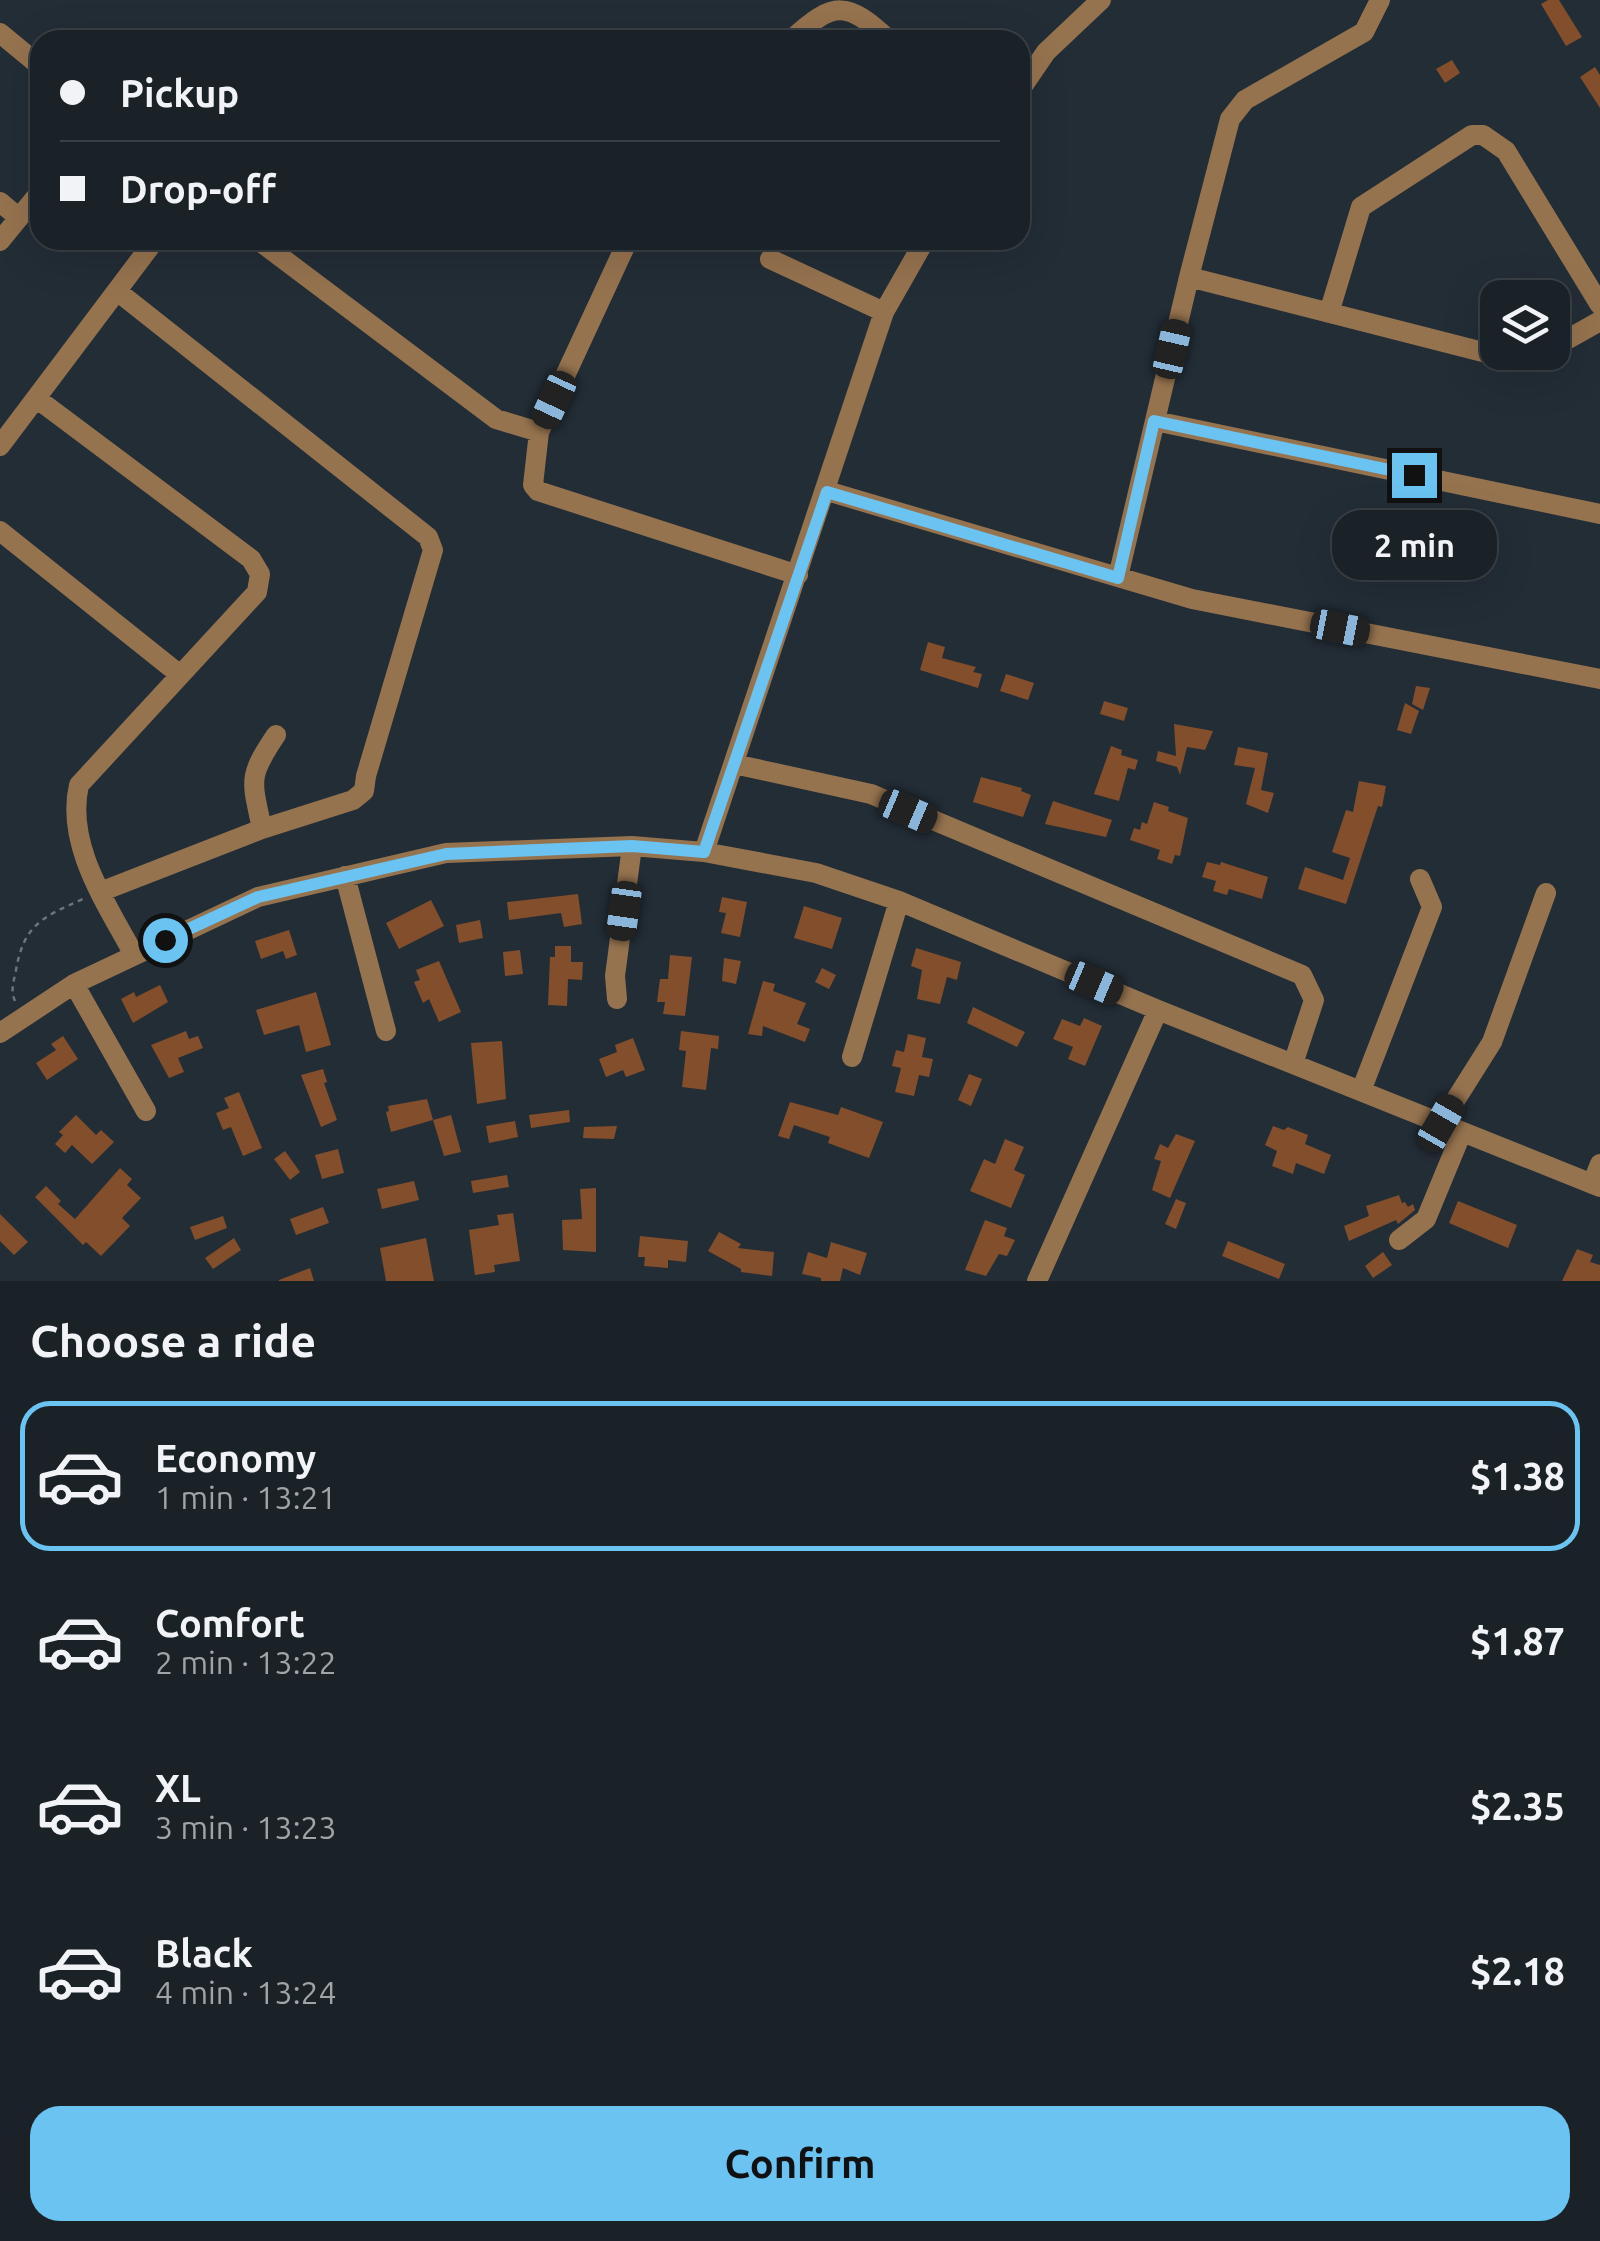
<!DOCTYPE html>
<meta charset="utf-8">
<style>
:root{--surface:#1a2228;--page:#232a30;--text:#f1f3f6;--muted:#9fa4a8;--line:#383f45;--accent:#6ac3f1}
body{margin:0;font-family:Ubuntu,sans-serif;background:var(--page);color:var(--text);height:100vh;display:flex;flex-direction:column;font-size:38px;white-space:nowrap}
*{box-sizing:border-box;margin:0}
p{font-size:32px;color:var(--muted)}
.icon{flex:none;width:55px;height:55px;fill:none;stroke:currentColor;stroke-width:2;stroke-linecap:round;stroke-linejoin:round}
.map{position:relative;height:1281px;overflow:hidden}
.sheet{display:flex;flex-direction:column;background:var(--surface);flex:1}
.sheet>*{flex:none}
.hud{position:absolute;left:30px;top:30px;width:1000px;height:220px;border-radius:30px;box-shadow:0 10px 40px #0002,0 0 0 2px var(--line);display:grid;align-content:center;height:220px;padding:0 30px;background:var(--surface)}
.tools{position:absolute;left:1480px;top:280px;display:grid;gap:20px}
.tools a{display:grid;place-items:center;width:90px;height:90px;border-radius:20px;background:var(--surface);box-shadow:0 10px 40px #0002,0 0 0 2px var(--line);font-size:50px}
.end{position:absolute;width:45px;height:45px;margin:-22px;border:12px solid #6ac3f1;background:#111;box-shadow:0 0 0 5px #111}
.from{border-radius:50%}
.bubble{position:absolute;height:70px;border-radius:30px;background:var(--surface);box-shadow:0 10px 40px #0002,0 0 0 2px var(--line);font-size:32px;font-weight:700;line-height:70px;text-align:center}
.car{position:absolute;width:30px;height:60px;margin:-30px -15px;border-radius:12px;box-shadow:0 0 8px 2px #0007;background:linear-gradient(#222 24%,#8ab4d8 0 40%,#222 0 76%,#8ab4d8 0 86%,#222 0)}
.hud b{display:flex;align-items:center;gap:35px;height:95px;font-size:38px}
.hud b+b{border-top:2px solid var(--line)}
.hud i{width:25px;height:25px;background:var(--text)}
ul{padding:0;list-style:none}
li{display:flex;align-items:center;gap:30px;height:150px;margin:0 20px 15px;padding:0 10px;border:5px solid transparent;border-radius:30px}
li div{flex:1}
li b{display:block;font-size:38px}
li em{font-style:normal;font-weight:700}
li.active{border-color:var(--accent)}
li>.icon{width:90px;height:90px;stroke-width:1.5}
h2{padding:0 30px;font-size:45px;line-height:120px}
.action{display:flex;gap:20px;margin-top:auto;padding:20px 30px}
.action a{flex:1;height:115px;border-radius:30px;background:var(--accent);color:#111;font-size:40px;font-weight:700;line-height:115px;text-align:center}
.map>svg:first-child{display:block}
</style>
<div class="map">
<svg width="1600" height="1281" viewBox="0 0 1600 1281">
<rect width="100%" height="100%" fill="#232d36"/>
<path fill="#834e2b" d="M1548,0H1559L1582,37L1566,46L1541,4Z
M1452,60L1460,73L1445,83L1436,69Z
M1595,67L1600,75V108L1580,77Z
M928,642L945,647L942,658L976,667L973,672L982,674L978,688L920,670Z
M1006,674L1034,683L1028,700L1000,691Z
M1416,686L1430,688L1423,710L1412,704Z
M1104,701L1128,708L1124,721L1100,714Z
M1405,703L1419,711L1411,734L1397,730Z
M1174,724L1213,731L1205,750L1187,747L1180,775L1177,767L1156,761L1158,751L1176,756Z
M1111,746L1122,750L1121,755L1138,760L1135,770L1128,768L1119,801L1094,794Z
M1238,747L1268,753L1261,790L1274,793L1268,813L1246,804L1255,768L1234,765Z
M981,777L1022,788L1021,791L1031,795L1023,817L973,802Z
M1359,781L1386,786L1382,807L1378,806L1346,904L1298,889L1305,867L1343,880L1350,858L1332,852L1346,810L1353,812Z
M1053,801L1112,820L1106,837L1045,824Z
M1154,802L1169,807L1168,811L1188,818L1180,856L1175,855L1172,864L1157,859L1160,850L1130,840L1134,828L1140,830L1142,822L1147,824Z
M1207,862L1220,865L1221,862L1268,877L1262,899L1229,889L1227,895L1213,891L1216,881L1202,877Z
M578,894L582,924L564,927L561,913L509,920L507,902Z
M722,897L747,902L740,937L721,933L726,913L719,912Z
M431,900L444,926L399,949L386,923Z
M804,906L842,918L832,949L794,938Z
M480,920L483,938L459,943L456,925Z
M289,930L297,955L286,959L283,951L261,959L255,941Z
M555,946H571V962H583L582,980L568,979L567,1006L548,1005L550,957H555Z
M916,948L961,962L957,980L947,977L940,1004L917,999L922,970L911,966Z
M520,950L523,974L505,976L503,952Z
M670,955L692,957L685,1016L663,1014L665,1002H657L660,979H668Z
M724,958L741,961L736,984L722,981Z
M439,961L461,1012L439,1022L429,999L423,1003L414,982L420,980L416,970Z
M822,968L836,975L829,989L815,982Z
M763,981L775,984L773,991L806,1003L797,1024L810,1029L805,1042L763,1026L762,1036L748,1034Z
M160,985L168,1002L133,1023L121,999L134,992L136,997Z
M316,992L331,1045L306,1052L299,1025L264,1035L256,1010Z
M973,1007L1025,1032L1017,1047L967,1023Z
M1084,1018L1102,1026L1085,1066L1068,1059L1073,1047L1053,1039L1062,1019L1080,1026Z
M186,1031L189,1039L198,1036L203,1048L178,1058L184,1072L169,1078L151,1045Z
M681,1031L719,1036L718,1049L711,1048L706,1090L682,1087L686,1051L679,1050Z
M908,1034L926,1038L922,1057L933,1059L929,1077L919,1075L914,1096L895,1092L901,1068L892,1066L896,1050L904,1052Z
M63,1036L78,1059L47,1080L36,1063L56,1050L51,1044Z
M633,1038L645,1070L626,1077L623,1070L606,1077L599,1059L617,1052L615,1045Z
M502,1041L506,1099L477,1104L471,1043Z
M323,1069L327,1082L324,1083L337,1120L321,1127L301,1075Z
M969,1074L982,1079L971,1106L958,1100Z
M239,1092L262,1148L243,1156L231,1127L223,1130L216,1113L229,1108L224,1098Z
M427,1099L433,1120L391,1132L386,1112L389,1111L388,1106Z
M790,1102L838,1115L841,1107L883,1122L869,1158L828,1143L830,1137L794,1125L789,1139L778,1136Z
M569,1110L570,1122L531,1128L529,1115Z
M76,1115L96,1135L101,1130L114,1142L92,1164L72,1145L65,1153L55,1144L63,1135L59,1132Z
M451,1115L461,1152L444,1156L433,1120Z
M515,1121L518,1137L489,1143L486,1126Z
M617,1126L614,1139L583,1138L584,1127Z
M1273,1126L1284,1130L1288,1127L1308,1135L1305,1144L1331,1155L1324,1174L1296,1163L1293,1174L1272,1166L1277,1151L1265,1145Z
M1176,1134L1195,1141L1170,1198L1152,1190L1161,1161L1154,1159L1160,1144L1168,1148Z
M1005,1139L1024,1147L1014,1170L1025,1175L1011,1208L970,1191L984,1159L995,1164Z
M338,1149L344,1173L322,1179L315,1155Z
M285,1151L300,1172L290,1180L274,1159Z
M120,1168L132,1179L127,1185L141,1198L122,1218L130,1226L101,1256L86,1242L83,1245L35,1197L46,1186L61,1201L58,1204L75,1219Z
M507,1175L509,1187L473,1193L471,1181Z
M414,1181L419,1200L382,1209L377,1189Z
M596,1188V1252L563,1250L562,1220L582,1219L580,1189Z
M1399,1195L1402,1203L1405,1202L1408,1207L1413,1204L1415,1210L1398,1224L1396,1220L1349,1241L1344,1226L1369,1216L1366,1206Z
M1176,1199L1186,1203L1176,1229L1165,1224Z
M1458,1201L1517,1225L1508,1248L1449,1223Z
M323,1207L329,1223L296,1235L290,1219Z
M513,1213L520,1261L494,1265L495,1272L475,1275L469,1230L499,1225L497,1215Z
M0,1214L28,1242L14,1255L0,1241Z
M223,1216L227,1228L195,1240L190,1227Z
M985,1220L1007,1228L1004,1236L1015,1240L1007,1256L999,1254L986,1276L965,1270Z
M719,1232L741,1244L738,1248L774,1252L772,1276L741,1272V1269L708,1251Z
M640,1236L688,1241L686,1262L668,1260V1268L644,1266L645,1257H638Z
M234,1238L241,1250L213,1269L205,1258Z
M426,1238L434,1281H386L380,1248Z
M1228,1241L1285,1264L1279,1279L1222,1256Z
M831,1242L867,1253L860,1275L843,1268L840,1281H821V1278L802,1274L808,1252L827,1258Z
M1577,1249L1593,1255L1590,1262L1600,1265V1281H1562Z
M1383,1252L1392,1265L1373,1278L1365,1266Z
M310,1268L314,1281H279V1280Z"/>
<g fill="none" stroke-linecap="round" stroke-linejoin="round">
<path stroke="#6b747b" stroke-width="2.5" stroke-dasharray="5 5" stroke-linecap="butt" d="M15,1001C10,990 14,981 16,970C24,924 43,917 83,899"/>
<path stroke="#96734f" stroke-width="20" d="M0,33L40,66
M791,40C834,0 847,1 889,40
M1020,90L1046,52L1101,0
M0,202L19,218
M258,240L496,419L539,432L533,485L538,491L798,575
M0,241L40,192
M770,259L884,312
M1189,277L1522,362L1545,352
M1329,313L1361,207L1472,135H1483L1506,151L1600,305
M1552,348L1600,321
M36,398L251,559L260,574L257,592L79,785C65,845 107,904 134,955
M1155,421L1600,514
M539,432L628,240
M0,446L155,240
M827,491L1192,599L1600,679
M0,531L179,674
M1118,577L1189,277L1230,119L1245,100L1364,32L1380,0
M734,764L871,794L1302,975L1314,1000L1293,1064
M262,829C252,780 247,778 276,735
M704,852L884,312L925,240
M345,876L386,1031
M100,892L262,829L353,800L364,791L366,776L433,550L428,537L117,291
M74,984L146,1111
M617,999L615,976L632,846
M0,1033L74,984L258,897L446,853L632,846L704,852L816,873L899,901L1158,1010L1600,1187
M852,1057L899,901
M1361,1091L1432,907L1420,879
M1441,1123L1492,1042L1546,893
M1592,1184L1600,1164
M1399,1240L1426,1219L1462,1132
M1037,1281L1158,1010"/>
</g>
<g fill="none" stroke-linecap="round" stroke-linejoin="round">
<path stroke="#6ac3f1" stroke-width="12" d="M165,940L258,897L446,854L632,846L704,852L827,492L1118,578L1154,421L1414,475"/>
</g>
</svg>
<div class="tools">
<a><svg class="icon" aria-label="layers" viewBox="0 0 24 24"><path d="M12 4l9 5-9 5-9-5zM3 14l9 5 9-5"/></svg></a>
</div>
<i class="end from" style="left:165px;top:940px"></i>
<i class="end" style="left:1414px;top:475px"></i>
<div class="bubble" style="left:1332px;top:510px;width:165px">2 min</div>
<i class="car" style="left:1172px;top:349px;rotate:13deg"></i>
<i class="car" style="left:554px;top:400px;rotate:205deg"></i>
<i class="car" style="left:1340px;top:628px;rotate:101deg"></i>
<i class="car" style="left:908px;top:811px;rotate:113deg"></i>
<i class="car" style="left:624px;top:911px;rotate:188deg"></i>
<i class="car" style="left:1094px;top:983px;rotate:113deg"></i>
<i class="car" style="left:1441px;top:1123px;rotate:30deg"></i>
<div class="hud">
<b><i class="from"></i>Pickup</b>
<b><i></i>Drop-off</b>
</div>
</div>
<section class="sheet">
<h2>Choose a ride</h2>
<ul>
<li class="active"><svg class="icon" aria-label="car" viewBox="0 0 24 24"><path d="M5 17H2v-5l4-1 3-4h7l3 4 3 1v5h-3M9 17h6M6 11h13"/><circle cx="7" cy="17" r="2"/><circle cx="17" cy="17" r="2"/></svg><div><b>Economy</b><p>1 min · 13:21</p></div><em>$1.38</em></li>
<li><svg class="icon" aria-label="car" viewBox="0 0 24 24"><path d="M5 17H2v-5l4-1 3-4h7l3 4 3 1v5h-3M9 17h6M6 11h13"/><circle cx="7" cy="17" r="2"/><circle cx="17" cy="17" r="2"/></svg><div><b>Comfort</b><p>2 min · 13:22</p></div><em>$1.87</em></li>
<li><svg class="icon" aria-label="car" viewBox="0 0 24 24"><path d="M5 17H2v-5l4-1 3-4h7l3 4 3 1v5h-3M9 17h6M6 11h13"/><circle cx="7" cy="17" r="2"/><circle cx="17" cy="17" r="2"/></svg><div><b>XL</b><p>3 min · 13:23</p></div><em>$2.35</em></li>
<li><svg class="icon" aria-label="car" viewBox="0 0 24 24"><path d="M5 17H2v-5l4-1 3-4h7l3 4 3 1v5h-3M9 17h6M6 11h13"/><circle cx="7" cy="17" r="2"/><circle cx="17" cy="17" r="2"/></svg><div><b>Black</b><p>4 min · 13:24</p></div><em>$2.18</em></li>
</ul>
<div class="action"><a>Confirm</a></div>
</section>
